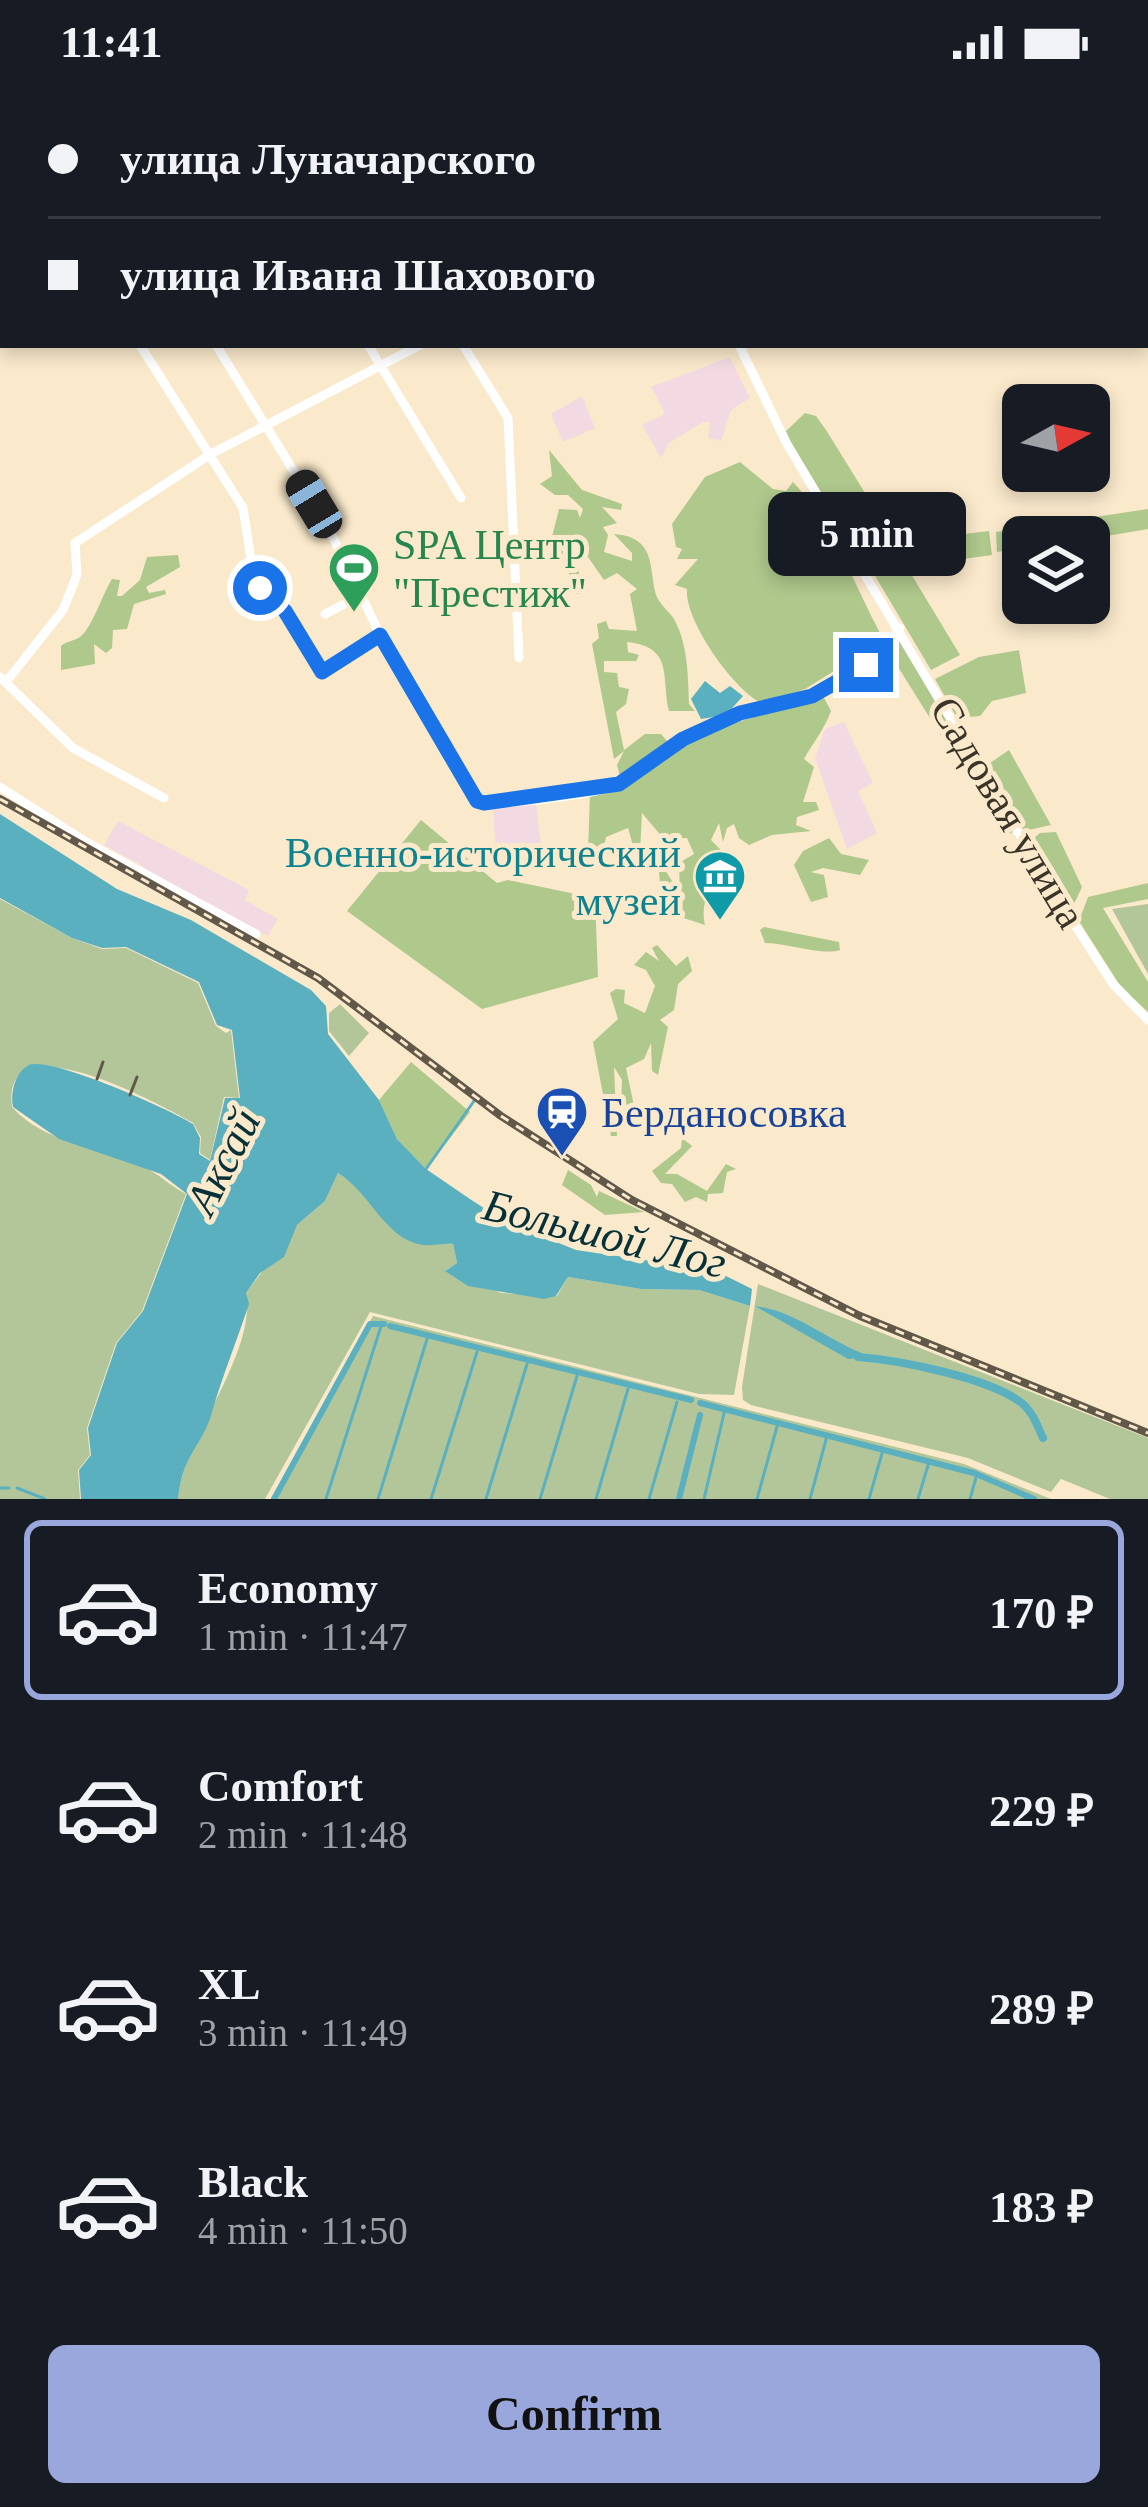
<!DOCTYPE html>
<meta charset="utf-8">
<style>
:root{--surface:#171b24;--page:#20242c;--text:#f1f3f6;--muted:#9ea1a6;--line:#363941;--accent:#9aa7dc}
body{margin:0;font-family:"Times New Roman",serif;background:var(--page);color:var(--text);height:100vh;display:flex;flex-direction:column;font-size:45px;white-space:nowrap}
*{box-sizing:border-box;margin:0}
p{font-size:39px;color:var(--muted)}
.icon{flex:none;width:66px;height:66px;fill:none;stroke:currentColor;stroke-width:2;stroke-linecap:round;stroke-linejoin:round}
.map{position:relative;height:1415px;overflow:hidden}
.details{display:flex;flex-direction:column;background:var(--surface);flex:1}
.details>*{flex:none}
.guide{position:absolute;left:0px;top:0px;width:1149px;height:264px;box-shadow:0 6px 18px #0003;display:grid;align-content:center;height:264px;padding:0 48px;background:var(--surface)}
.needle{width:78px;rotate:82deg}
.controls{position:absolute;left:1002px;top:300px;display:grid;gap:24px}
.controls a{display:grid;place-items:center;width:108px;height:108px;border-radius:18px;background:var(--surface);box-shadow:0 6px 18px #0003;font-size:60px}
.end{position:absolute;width:54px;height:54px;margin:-27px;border:15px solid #1a73e8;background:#fff;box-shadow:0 0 0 6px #fff}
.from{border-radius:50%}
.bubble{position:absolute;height:84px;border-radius:18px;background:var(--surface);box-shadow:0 6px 18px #0003;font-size:39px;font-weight:800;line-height:84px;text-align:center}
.car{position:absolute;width:36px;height:72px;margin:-36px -18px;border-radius:15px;box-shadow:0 0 9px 3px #0007;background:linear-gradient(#222 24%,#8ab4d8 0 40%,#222 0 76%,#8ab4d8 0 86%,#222 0)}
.guide b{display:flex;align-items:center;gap:42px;height:114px;font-size:45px}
.guide b+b{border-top:3px solid var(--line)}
.guide i{width:30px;height:30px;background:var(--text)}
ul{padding:21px 0 0;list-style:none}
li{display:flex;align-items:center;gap:36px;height:180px;margin:0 24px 18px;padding:0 24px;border:6px solid transparent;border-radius:18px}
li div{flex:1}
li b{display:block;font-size:45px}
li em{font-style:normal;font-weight:800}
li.on{border-color:var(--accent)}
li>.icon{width:108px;height:108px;stroke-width:1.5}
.primary-button{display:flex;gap:24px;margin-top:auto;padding:24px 48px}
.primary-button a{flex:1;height:138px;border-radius:18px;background:var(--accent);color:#111;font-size:48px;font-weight:800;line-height:138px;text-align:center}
.status{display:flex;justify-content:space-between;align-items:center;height:84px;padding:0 60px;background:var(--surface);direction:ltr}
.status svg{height:33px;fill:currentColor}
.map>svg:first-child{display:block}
</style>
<div class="status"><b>11:41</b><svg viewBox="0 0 49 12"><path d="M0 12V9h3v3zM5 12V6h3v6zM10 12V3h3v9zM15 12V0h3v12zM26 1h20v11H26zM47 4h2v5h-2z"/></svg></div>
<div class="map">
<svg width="1148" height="1415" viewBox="0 0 1148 1415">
<rect width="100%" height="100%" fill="#fae9cb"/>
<path fill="#f3dae2" d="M730,273L750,314L731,326L721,357L708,354L710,338H703L669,359L661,374L642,341L665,330L651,303Z
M582,312L595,344L563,358L551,330Z
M844,638L873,699L858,707L877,749L847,765L815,674L825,645Z
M536,719L541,761L496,767L493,724Z
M118,737L249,806L245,816L278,835L268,852L143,788L145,783L104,761Z"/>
<path fill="#b3c69a" d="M0,815L72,854L102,865L126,864L198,899L216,942L226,949L231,946L239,1014L224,1013L210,1076L200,1069L201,1053L193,1039C162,1021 0,932 12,1023C52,1067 111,1059 156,1090C164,1095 174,1104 186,1110L142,1227L116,1259L87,1344L90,1371L78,1386L80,1415H0Z
M1148,820V890L1112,825Z
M340,920L369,949L349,972L329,947V929Z
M338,1089C390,1124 377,1155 453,1160L457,1179L446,1186L501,1209L557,1212L568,1193L641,1205L699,1206L750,1222L734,1311L699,1310L370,1228L265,1415H178C184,1352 257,1270 246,1209L297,1141L325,1117Z
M758,1200L1148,1354V1415H1110L1061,1395L1051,1408L968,1374L751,1321L743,1316L742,1303Z
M373,1232L964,1380L1051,1415H271Z"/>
<path fill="#afc88c" d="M805,329L816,332L826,346L893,454L861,472L784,349Z
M549,366L582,406L622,420L621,426L602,423L617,439L603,443L608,451L604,468L632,477V469L614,450C659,453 648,489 657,513C661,522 669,527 674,535C688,560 688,592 689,620L695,627H669C661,592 674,563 627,558L628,568L639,571L636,577H604V588L617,589L619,603L629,605L626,620L616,628L624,666L645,650H661L674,665L719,643L823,612L831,627C824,646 814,657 804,675L814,683L803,718H816L819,726L797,733L796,741L811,747L772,751L749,761L739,754L734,740L727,744L723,758L719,739L711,756L720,765C720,795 698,812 705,841L644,821L661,812L658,775L674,800L673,812L680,810L679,779L694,770L687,754H663L642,729L640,767L634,765L628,744L606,753L602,774L588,768L590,708L622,700L617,681L624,667L614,675L592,560L599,554L597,540L606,537L609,545L637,547L630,510L637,505L617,489L604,496L588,473L578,479L581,509L574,510L566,477L551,457L559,425L577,426L580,434L583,425L568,411H555L540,400L552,392Z
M740,378L773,405L786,407L793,398C839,448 852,499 884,556L805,605L763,620C734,607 684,536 687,505L675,501L698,475H677L682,465L676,463L672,440L705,393Z
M1148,425V445L1089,455L1023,453V464L997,468L996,448Z
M989,447L992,471L912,482L896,458Z
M893,460L960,571L931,586L865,475Z
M178,471L180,483L146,503L149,509L165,506L166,510L134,520L127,545L113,546L112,564L106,569L94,560L95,580L61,586V562C67,557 74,557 80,553C91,546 103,509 112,495L120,496L117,512H122L140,496L147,473Z
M901,555L1014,747L1004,753L890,570Z
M1019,566L1026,609L992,617L980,632L957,634L935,595L979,573Z
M1009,666L1051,741L1024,747L987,681Z
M421,736L497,799L508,796L595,814L598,893L482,925L347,827Z
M1056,748L1082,803L1071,826L1029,758L1040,749Z
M829,754L841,770L869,776L860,791L823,784L811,788L824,791L828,813L811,818L794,781L803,767Z
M1148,799V815L1103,824L1148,898V928L1121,903L1079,837L1088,813Z
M764,843L839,858L840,866C823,872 786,859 765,859L760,846Z
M657,861L676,882L688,872L692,887L678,900L674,926L660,936L668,943L658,991L652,987L651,959L644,975L626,984L637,1036L629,1047L625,1039L632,1031L621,1025L622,996L614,983L617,1052H611L593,958L618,935L610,909L616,905L625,906L624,919L645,929L655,902L646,886L634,881L646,868L659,877L652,864Z
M411,978L470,1028L426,1085L397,1055L379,1016Z
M682,1054L692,1062L665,1090H677L707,1107L726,1080L736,1085L727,1088L723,1109L708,1110L707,1118L696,1113L685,1118L672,1100L661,1099L652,1087L681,1064Z
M568,1086L591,1101L597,1113L599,1107L644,1128L605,1131L562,1101Z"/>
<path fill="#5bb0c0" d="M705,597L720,609L730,602L743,612L726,631L701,635L691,615Z
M0,730L117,805L191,836L311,906L326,922L328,950L379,1016L397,1055L426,1085L470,1115L504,1137L576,1166L714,1186L752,1205L750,1222L699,1206L641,1205L568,1193L556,1212L544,1215L468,1202L445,1187L457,1179L453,1160C443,1159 433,1162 423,1161C384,1155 372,1110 338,1089L325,1117L297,1141L284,1173L260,1189L246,1209L249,1220C237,1256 222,1293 212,1328C203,1362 183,1368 178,1415H81L79,1386L91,1371L88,1344L117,1259L143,1227L187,1110L161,1090L59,1055L13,1023C10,1009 15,988 29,981C51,972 169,1025 193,1040L200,1054L199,1070L210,1077L225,1014H240L232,946L217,941L199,898L126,863L102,864L72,854L0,814Z
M755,1222C797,1227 832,1260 872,1273L848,1275Z"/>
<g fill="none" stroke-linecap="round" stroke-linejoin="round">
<path stroke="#5bb0c0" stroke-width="3" d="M426,1085L474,1017
M0,1404H9
M17,1404L45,1415
M326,1415L382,1239
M378,1415L427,1255
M431,1415L477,1268
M486,1415L527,1280
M540,1415L577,1292
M596,1415L628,1305
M649,1415L677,1318
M704,1415L725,1325
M757,1415L778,1339
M810,1415L827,1352
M869,1415L883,1366
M918,1415L929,1378
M970,1415L977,1390
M1026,1415L1027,1412"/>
<path stroke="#5bb0c0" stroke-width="6" d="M390,1242L691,1316
M700,1319L974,1389L1034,1415
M274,1415L370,1240H384
M679,1415L700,1331"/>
<path stroke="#5bb0c0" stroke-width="8" d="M858,1273C898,1276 993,1294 1024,1321C1034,1331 1037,1341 1043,1354"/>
<path stroke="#fff" stroke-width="9" d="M49,0L51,3
M133,0L135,3
M209,0L211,3
M318,0L319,3
M615,0L616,3
M935,0L937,3
M526,3L533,0
M0,52L3,56
M1146,78L1148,77
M0,181L3,180
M140,261L243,424L254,495L285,527L322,588L380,551
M216,261L327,441L389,569L477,717C505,723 587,711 615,702C643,693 658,668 683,655C755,617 853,619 900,544
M368,261L461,414
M463,261L508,334L519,574
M739,261L787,360L1055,810L1113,900L1148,936
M325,530L360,512
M0,593L73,664L164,714
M6,598L63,526L77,491L75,459L211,370L420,261
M0,703L86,758L256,850"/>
<path stroke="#615849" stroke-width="3" d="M97,995L103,978
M130,1011L137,993"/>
<g stroke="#615849" stroke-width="8">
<path id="rail" d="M0,715L318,894L501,1032L632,1116L860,1232L1148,1349"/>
</g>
<use href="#rail" stroke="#fae9cb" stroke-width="3" stroke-dasharray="9" stroke-linecap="butt"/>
</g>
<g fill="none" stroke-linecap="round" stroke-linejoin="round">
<path stroke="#1a73e8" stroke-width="15" d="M260,504L285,527L322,588L380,551L477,717L484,719L619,700L683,655L740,629L812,612L866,581"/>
</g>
<defs>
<g id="stadium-pin" transform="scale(2.7)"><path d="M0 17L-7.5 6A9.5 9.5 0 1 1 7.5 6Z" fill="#2e9e5b" stroke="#fae9cb"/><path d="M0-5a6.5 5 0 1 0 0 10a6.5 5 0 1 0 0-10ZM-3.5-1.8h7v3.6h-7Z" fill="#fff"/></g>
<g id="museum-pin" transform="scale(2.7)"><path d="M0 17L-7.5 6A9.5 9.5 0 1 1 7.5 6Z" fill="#0f9aa8" stroke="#fae9cb"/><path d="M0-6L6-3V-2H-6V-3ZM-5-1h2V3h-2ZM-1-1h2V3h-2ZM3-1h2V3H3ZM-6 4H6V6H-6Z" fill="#fff"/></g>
<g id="station-pin" transform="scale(2.7)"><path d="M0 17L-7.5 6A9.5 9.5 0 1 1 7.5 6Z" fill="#1a4fb4" stroke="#fae9cb"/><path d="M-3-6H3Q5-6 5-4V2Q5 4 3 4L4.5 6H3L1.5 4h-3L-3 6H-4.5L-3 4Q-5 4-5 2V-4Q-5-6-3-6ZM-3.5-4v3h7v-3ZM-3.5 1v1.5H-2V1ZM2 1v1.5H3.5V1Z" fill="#fff"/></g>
</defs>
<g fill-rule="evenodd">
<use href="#stadium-pin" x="354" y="484"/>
<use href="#museum-pin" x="720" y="792"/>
<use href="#station-pin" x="562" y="1028"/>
</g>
<g text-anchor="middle" stroke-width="10" stroke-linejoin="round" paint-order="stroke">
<g font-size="42" fill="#27864d" stroke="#fae9cb" text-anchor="start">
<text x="393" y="475">SPA Центр<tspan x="393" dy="48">"Престиж"</tspan></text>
</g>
<g font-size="42" fill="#3b3429" stroke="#fae9cb">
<text transform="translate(1009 728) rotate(59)" y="15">Садовая улица</text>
</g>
<g font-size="42" fill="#0d838f" stroke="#fae9cb" text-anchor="end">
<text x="681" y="783">Военно-исторический<tspan x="681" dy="48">музей</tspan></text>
</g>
<g font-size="42" fill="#164399" stroke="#fae9cb" text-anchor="start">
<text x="601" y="1043">Берданосовка</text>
</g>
<g font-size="45" font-style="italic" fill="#063138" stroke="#fae9cb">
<text transform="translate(222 1077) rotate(-63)" y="16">Аксай</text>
<text transform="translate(605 1149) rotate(14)" y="16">Большой Лог</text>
</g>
</g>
</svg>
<div class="controls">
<a><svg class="needle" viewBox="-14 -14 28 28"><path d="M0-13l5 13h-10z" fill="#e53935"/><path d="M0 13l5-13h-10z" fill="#9ea1a6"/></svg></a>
<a><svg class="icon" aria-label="layers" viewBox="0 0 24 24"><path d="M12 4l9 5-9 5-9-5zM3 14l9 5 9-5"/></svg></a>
</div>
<i class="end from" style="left:260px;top:504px"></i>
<i class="end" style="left:866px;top:581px"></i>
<div class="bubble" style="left:768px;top:408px;width:198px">5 min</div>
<i class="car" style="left:314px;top:420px;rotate:329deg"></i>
<div class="guide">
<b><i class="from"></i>улица Луначарского</b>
<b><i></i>улица Ивана Шахового</b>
</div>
</div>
<section class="details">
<ul>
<li class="on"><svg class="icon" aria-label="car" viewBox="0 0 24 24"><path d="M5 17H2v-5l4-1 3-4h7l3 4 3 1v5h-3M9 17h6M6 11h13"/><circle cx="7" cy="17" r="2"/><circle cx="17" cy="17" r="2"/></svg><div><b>Economy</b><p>1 min · 11:47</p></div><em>170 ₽</em></li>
<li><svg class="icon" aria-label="car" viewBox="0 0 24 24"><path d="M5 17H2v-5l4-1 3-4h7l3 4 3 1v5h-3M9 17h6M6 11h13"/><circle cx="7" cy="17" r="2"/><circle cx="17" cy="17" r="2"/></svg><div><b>Comfort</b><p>2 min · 11:48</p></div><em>229 ₽</em></li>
<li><svg class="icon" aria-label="car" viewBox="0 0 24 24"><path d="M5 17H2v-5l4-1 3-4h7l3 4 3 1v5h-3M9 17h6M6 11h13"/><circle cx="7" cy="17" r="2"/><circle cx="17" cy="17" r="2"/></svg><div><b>XL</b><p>3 min · 11:49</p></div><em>289 ₽</em></li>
<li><svg class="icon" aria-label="car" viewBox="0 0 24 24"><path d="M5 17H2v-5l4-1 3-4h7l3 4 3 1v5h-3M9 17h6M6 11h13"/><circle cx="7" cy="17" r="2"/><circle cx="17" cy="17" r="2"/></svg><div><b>Black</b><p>4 min · 11:50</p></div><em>183 ₽</em></li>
</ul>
<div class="primary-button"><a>Confirm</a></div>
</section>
